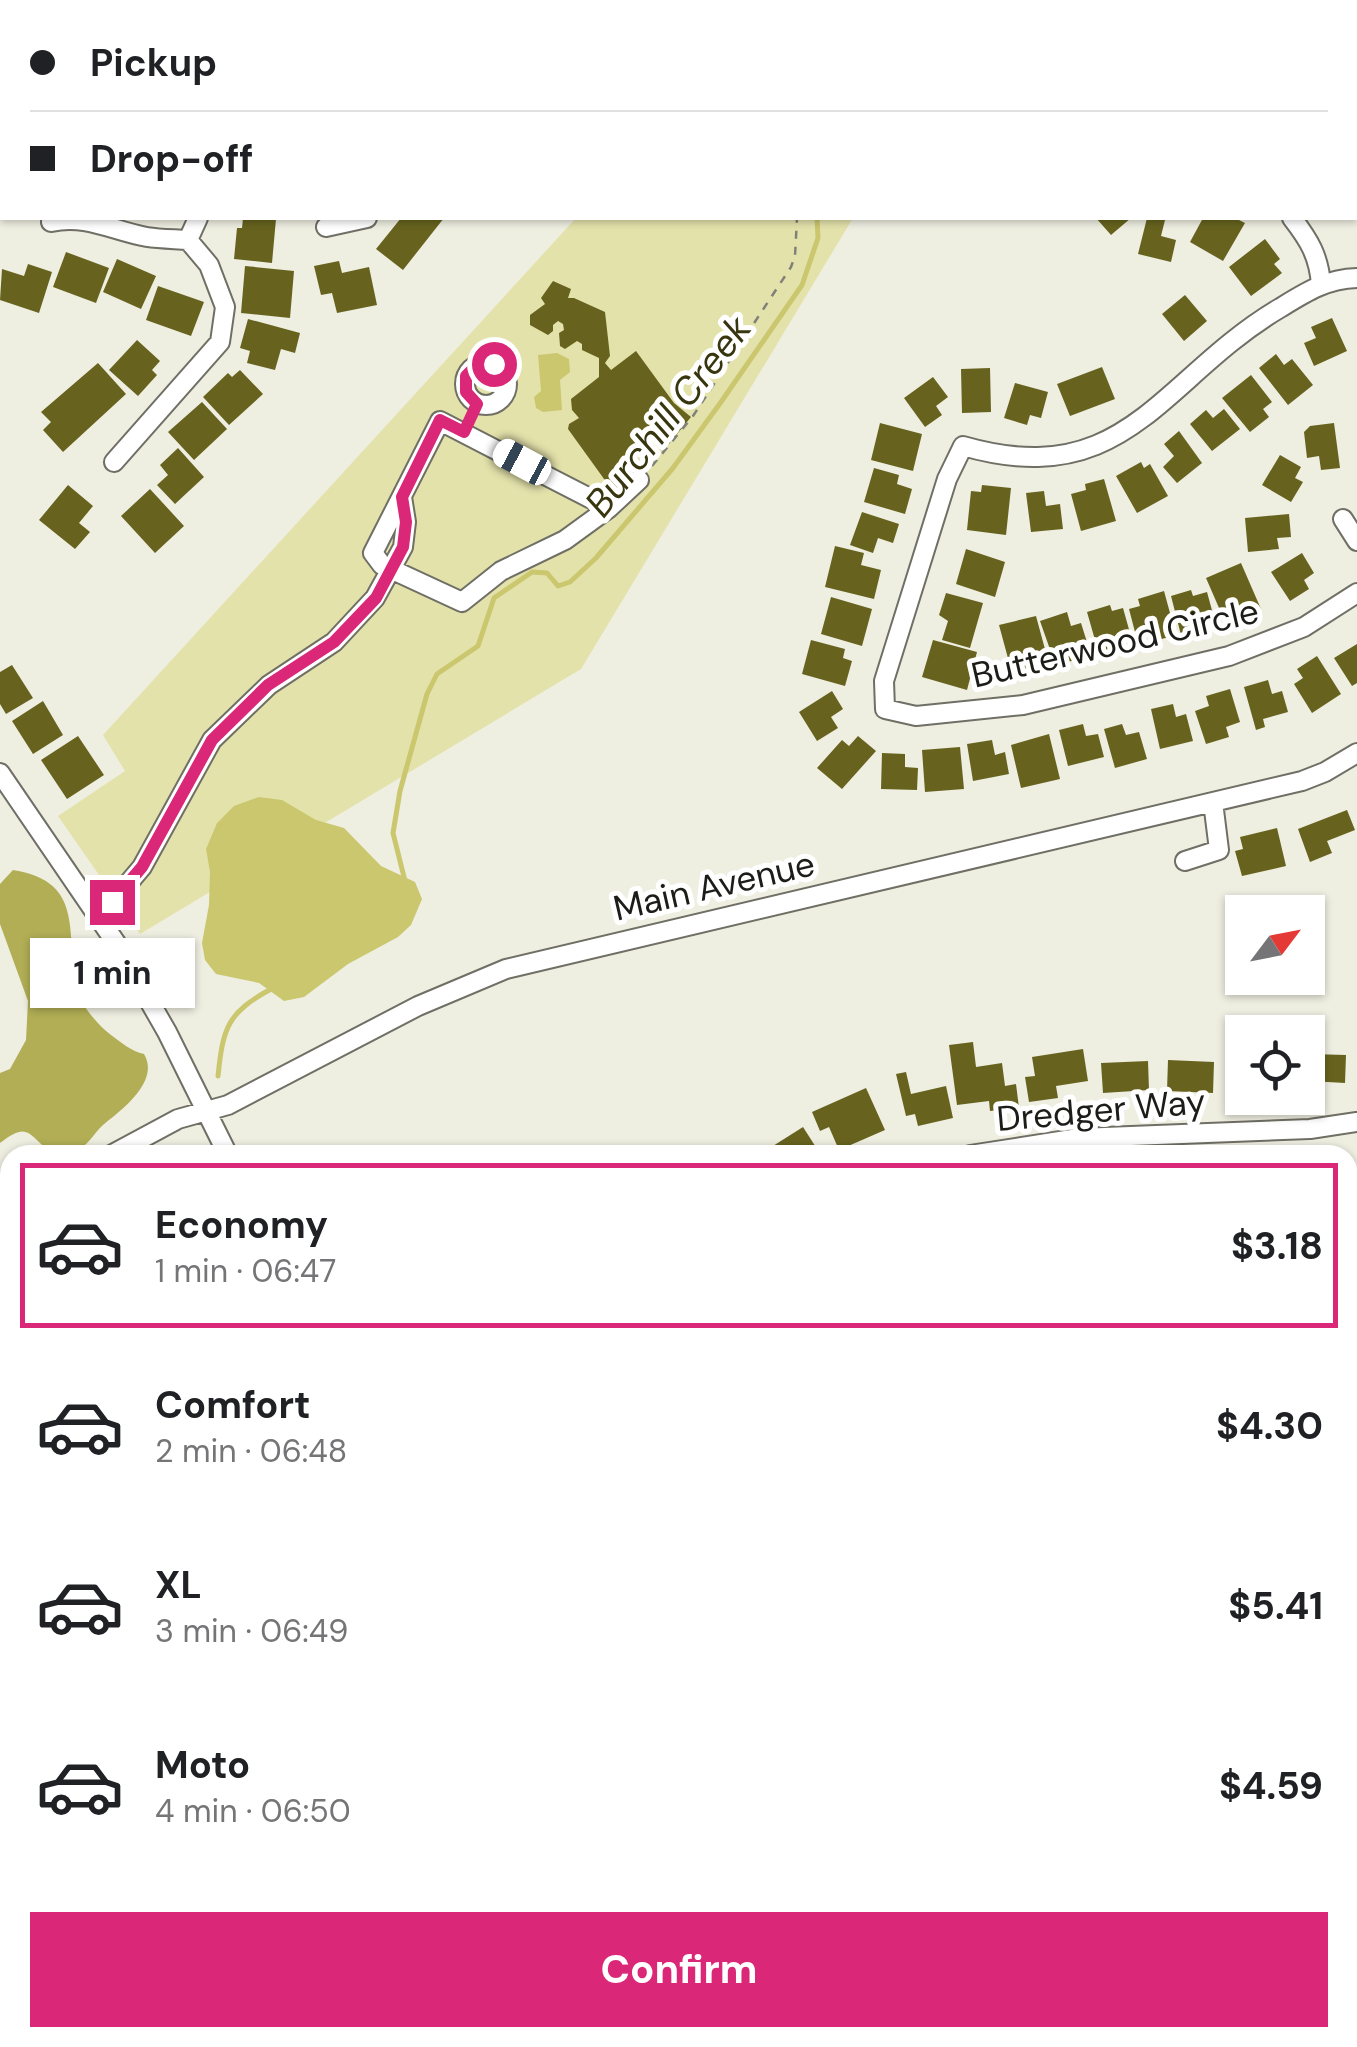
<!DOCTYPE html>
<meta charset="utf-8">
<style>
:root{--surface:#fff;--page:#f6f6f6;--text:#202124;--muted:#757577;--line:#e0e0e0;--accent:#db2777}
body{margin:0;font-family:"DM Sans",sans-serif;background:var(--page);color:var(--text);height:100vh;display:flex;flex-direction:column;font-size:38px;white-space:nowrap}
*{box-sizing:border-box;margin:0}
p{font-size:32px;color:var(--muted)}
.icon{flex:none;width:55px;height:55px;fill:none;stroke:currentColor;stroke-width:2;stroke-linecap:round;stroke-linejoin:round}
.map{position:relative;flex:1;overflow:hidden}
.panel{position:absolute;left:0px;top:1145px;width:1358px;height:902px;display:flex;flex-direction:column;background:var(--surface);border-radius:30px 30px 0 0;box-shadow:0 2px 8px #0004}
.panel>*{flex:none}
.banner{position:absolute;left:0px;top:0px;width:1358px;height:220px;box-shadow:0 2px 8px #0004;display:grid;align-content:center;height:220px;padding:0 30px;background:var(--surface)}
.needle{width:65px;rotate:58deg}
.tools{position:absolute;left:1225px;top:895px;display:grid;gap:20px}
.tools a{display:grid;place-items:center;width:100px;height:100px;border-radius:0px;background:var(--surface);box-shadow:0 2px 8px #0004;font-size:50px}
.end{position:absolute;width:45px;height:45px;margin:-22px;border:12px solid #db2777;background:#fff;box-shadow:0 0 0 5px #fff}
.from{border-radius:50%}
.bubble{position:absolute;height:70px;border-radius:0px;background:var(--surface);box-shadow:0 2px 8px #0004;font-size:32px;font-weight:700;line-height:70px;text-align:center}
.car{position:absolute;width:30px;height:60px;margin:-30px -15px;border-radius:12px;box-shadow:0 0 8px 2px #0007;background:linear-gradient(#fff 24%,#345 0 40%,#fff 0 76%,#345 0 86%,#fff 0)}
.banner b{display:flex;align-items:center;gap:35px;height:95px;font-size:38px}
.banner b+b{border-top:2px solid var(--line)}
.banner i{width:25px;height:25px;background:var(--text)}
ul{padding:18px 0 0;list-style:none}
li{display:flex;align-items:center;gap:30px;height:165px;margin:0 20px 15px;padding:0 10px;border:5px solid transparent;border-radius:0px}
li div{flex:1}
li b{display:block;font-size:38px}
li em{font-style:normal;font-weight:700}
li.active{border-color:var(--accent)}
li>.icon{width:90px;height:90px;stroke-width:1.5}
.action{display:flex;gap:20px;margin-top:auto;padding:20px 30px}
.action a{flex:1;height:115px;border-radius:0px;background:var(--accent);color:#fff;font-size:40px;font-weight:700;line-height:115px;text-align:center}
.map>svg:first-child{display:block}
</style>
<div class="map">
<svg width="1357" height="2047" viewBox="0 0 1357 2047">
<rect width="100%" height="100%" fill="#eeeee1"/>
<path fill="#e4e2ab" d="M576,218H853L581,669L140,934L58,816L125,771L103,735Z
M0,1296L10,1302V2038H1086L1099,2047H0Z"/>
<path fill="#b1ae55" d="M13,870C89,882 63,938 78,992C82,1007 99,1026 111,1035C122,1043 131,1051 144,1054C160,1081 123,1109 103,1125C93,1134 88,1147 73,1152C66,1154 56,1152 49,1151C28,1134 28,1121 0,1143V1073L10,1069L26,1040L28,1001L0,924V884Z
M10,1412V1733L0,1725V1413Z
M885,2038H1052L1061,2047H882Z"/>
<path fill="#cbc76e" d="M557,353L569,359L570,372L560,380L562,410L543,412L536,408L534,397L541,391L538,355Z
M259,797L282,800L316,820L344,828L381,866L415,882L422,899L411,925L398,937L348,964L304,997L284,1001L259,983L216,974L205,960L202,943L209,905L210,872L206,849L217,823L234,806Z"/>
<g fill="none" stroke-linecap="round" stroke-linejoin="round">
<path stroke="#cbc76e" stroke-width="5" d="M864,2V0
M405,881L393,833L400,791L427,694L437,674L478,646L494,598L532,572L547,573L558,586L570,582L596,558L673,468L721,402L802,285L818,238L817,218
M218,1076C223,1028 227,1013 271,989
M0,1409L10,1396"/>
</g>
<path fill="#67631e" d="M243,218L276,219L272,263L234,259L237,228H242Z
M401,218H444L403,270L376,249Z
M1096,218H1131L1111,235Z
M1147,218L1165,220L1161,236L1176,240L1171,262L1138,254Z
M1203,218H1235L1245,223L1223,261L1190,242Z
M1265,239L1280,259L1274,264L1282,273L1251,296L1229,267Z
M66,252L109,268L96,303L53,287Z
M117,259L156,276L141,309L103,292Z
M339,261L342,273L369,267L377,305L337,313L332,293L321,295L314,266Z
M28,264L52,272L39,313L0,300L2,269L24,276Z
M245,266L294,271L290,318L241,313Z
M553,281L571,289L568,298H574L605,312L610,356L605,363L611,370L636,351L674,403L691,417L669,444L658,435L624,460L634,474L612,490L568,429L569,424L579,418L572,410L571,399L599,377V358L582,350V344L577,341L565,349L560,346L559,333L564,330L563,324L558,321L553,325V331L548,335L530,325V315L545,304L541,298Z
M158,286L204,302L191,336L146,320Z
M1185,295L1207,321L1184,341L1162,314Z
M1332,318L1347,351L1314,366L1304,343L1316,338L1311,327Z
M248,319L300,333L295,353L281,349L275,370L247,363L250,351L240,348Z
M137,340L160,361L152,370L157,375L138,396L109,370Z
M1276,354L1284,365L1292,359L1313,385L1288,405L1259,368Z
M98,363L126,394L63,452L43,430L51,422L41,412Z
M1102,367L1115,399L1070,416L1057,384Z
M990,368L991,412L962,413L961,369Z
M240,370L263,394L229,425L203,397L228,373L232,377Z
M1251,375L1272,402L1263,409L1269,417L1250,432L1222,398Z
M933,377L948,397L936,406L942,415L925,427L904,398Z
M1015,383L1048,392L1041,418L1030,415L1027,425L1004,418Z
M202,402L227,429L194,460L168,432Z
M1224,409L1240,429L1212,451L1190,424L1206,410L1213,418Z
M880,423L922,434L913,471L871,460Z
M1334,423L1340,468L1321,470L1319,456L1307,458L1304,432L1310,426Z
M1179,431L1202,463L1177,483L1163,467L1174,456L1164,444Z
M178,448L204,477L175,504L157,485L168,475L160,465Z
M1280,455L1301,467L1295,478L1303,482L1291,502L1262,485Z
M1141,462L1144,468L1150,464L1168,496L1137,513L1116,476Z
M874,468L899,475L897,484L912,489L905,514L864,502Z
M1104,479L1116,521L1081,531L1071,494L1086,490L1085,484Z
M68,485L93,506L79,523L90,532L75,549L39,520Z
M982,485L1011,488L1006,535L967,530L971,491L981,492Z
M150,489L184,526L155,553L121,516Z
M1044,491L1046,506L1060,504L1063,529L1031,532L1026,493Z
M862,512L899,524L893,543L878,538L873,553L850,545Z
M1289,514L1291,537L1277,538L1279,549L1248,552L1245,518Z
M835,546L864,553L861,565L881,570L874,599L825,587Z
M966,549L1005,562L995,597L956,584Z
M1302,553L1314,573L1304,580L1309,589L1290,601L1271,572Z
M1241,563L1261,609L1226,624L1206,578Z
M1191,590L1193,596L1207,592L1213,614L1200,618L1204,629L1181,635L1171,596Z
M1164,591L1176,635L1151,642L1147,629L1135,632L1129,609L1140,606L1138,599Z
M946,593L983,603L970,648L942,640L948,621L939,615Z
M831,597L872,609L862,646L821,634Z
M1110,605L1112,611L1123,608L1130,633L1118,637L1122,647L1099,654L1087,612Z
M1067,612L1071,626L1081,623L1091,655L1065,663L1061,652L1052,655L1040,621Z
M1036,616L1049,664L1012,673L999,625Z
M811,640L845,649L843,658L852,661L845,686L802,674Z
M933,640L977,652L967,690L922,677Z
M1357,644V683L1352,686L1334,658Z
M1317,656L1341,694L1312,713L1294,684L1303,678L1297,669Z
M12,665L33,698L6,714L0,704V672Z
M1268,680L1272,694L1282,691L1288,712L1263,719L1265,727L1256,730L1244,687Z
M1230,689L1240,722L1226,727L1229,737L1206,744L1195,711L1209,706L1206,696Z
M832,691L843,709L831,717L838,728L817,741L799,712Z
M43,701L63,735L33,754L12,721Z
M1173,704L1176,717L1186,714L1193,741L1160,749L1151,709Z
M1083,724L1086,736L1098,734L1104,757L1068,766L1059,730Z
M1122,724L1126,735L1139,732L1147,759L1115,768L1104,729Z
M1049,734L1060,779L1021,788L1011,745Z
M78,736L104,775L67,799L41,760Z
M858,736L876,751L842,789L817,768L842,740L849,746Z
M992,740L995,755L1005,752L1009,774L973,781L967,744Z
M960,747L964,789L925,792L922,750Z
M882,753L905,754V767L918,768L917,790L881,789Z
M1347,810L1355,830L1327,841L1332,853L1310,862L1298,829Z
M1277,828L1286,866L1242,876L1235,851L1243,849L1240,837Z
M973,1042L976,1067L1002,1063L1005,1086L1016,1084L1019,1108L990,1111L989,1101L957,1105L949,1045Z
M1083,1049L1088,1081L1056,1086L1058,1098L1029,1102L1025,1077L1035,1076L1032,1057Z
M1310,1054L1346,1055L1345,1083L1310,1081Z
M1168,1060L1214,1062L1213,1093L1167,1091Z
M1148,1061L1149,1090L1103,1093L1101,1063Z
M1242,1068V1095L1233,1096L1229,1070Z
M906,1072L911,1094L946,1086L953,1118L918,1126L915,1114L906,1116L896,1074Z
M866,1088L885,1130L839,1150L829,1127L820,1131L812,1112Z
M803,1127L819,1152L814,1155H767L765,1151Z
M1348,1345L1357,1353V1391L1348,1384Z
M1348,1480L1357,1487V1512L1348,1525Z
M1357,1605V1638L1348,1652V1606L1352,1609L1351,1614Z
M1348,1753L1357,1760L1349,1772L1357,1777V1790L1348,1803Z
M1348,1948L1357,1955V1991L1348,1984Z
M1246,2038H1285L1298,2047H1239Z"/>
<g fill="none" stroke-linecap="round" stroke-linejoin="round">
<g stroke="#6f6f65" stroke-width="22">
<path id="minor" d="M32,2V0
M0,9L2,10
M1292,218C1309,240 1319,256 1321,285
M51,222C86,214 113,231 147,237C160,239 174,239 188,240
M326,227L367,218
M188,240L198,218
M1357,278C1326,279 1306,292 1280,308C1160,379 1127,493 963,446L947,479L884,681L885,709L916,716L1023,705L1229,656L1304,627L1357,593
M465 384a21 21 0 1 1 42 0a21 21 0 1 1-42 0Z
M114,462L220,342L225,307L209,265L188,240
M609,508L565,540L501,571L462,602L382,565L373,553L440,421L609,508L639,480
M1343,519L1357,541
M0,773L116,943L167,1032L228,1155
M1185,861L1219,850L1213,802
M99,918L142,867L212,740L269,685L334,642L375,598L403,547L406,522L402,497
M111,1155L178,1119L228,1105L418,1006L506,969L1302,781L1325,772L1357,753
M970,1155L1079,1138L1310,1129L1357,1122
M0,1206L10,1202
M1348,1442L1357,1448
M1348,1708L1357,1714
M1348,2034L1357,2040"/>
</g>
<path stroke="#818179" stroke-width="2.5" stroke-dasharray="8 8" stroke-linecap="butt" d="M850,0V2
M652,466L693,416L791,267L795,256L797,218
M184,1155L194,1148
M0,1238L10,1235
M0,1556L10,1563
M0,1663L10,1672
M832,2038L850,2047
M926,2038L938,2047
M195,2047L206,2038
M269,2047L270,2038"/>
<use href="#minor" stroke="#fff" stroke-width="18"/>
</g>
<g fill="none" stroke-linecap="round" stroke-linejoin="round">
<path stroke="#db2777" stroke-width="12" d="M112,902L142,867L212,740L268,685L334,642L376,598L403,547L406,522L402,497L440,420L464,432L477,404L466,392V376L478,364H494"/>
</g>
<g text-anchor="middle" stroke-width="10" stroke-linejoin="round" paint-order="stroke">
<g font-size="35" fill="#1c1c18" stroke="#fff">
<text transform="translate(1115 643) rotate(-13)" y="12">Butterwood Circle</text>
<text transform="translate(714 886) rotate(-13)" y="12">Main Avenue</text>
<text transform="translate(1101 1110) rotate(-5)" y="12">Dredger Way</text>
</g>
<g font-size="38" font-style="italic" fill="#38360f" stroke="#fff">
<text transform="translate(668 416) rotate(-52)" y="13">Burchill Creek</text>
</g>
</g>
</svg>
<div class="tools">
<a><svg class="needle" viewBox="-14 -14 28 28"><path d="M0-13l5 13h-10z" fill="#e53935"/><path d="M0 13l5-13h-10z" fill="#757577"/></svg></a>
<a><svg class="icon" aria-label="locate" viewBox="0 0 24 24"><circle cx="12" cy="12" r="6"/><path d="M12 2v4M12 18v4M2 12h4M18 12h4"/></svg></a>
</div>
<i class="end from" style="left:494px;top:364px"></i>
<i class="end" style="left:112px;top:902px"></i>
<div class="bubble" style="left:30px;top:938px;width:165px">1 min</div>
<i class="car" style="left:522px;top:462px;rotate:298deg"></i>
<div class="banner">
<b><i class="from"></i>Pickup</b>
<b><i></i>Drop-off</b>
</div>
<section class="panel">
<ul>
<li class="active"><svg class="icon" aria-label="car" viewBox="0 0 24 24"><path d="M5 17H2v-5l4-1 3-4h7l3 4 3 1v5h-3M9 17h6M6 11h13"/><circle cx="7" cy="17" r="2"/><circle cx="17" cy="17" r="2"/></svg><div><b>Economy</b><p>1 min · 06:47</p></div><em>$3.18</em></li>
<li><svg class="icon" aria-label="car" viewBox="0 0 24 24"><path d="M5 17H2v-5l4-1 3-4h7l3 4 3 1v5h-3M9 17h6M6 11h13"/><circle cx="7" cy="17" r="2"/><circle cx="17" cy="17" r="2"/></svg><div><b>Comfort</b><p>2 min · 06:48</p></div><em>$4.30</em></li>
<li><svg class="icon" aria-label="car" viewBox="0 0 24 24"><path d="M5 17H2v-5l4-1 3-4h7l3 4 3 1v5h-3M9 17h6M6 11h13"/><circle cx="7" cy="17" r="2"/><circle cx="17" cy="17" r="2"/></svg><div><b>XL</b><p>3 min · 06:49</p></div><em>$5.41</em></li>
<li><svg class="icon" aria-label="car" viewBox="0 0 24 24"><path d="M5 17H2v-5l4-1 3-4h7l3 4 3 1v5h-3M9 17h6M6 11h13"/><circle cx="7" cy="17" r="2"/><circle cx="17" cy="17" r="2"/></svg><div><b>Moto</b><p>4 min · 06:50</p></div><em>$4.59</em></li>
</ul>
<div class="action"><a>Confirm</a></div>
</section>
</div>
